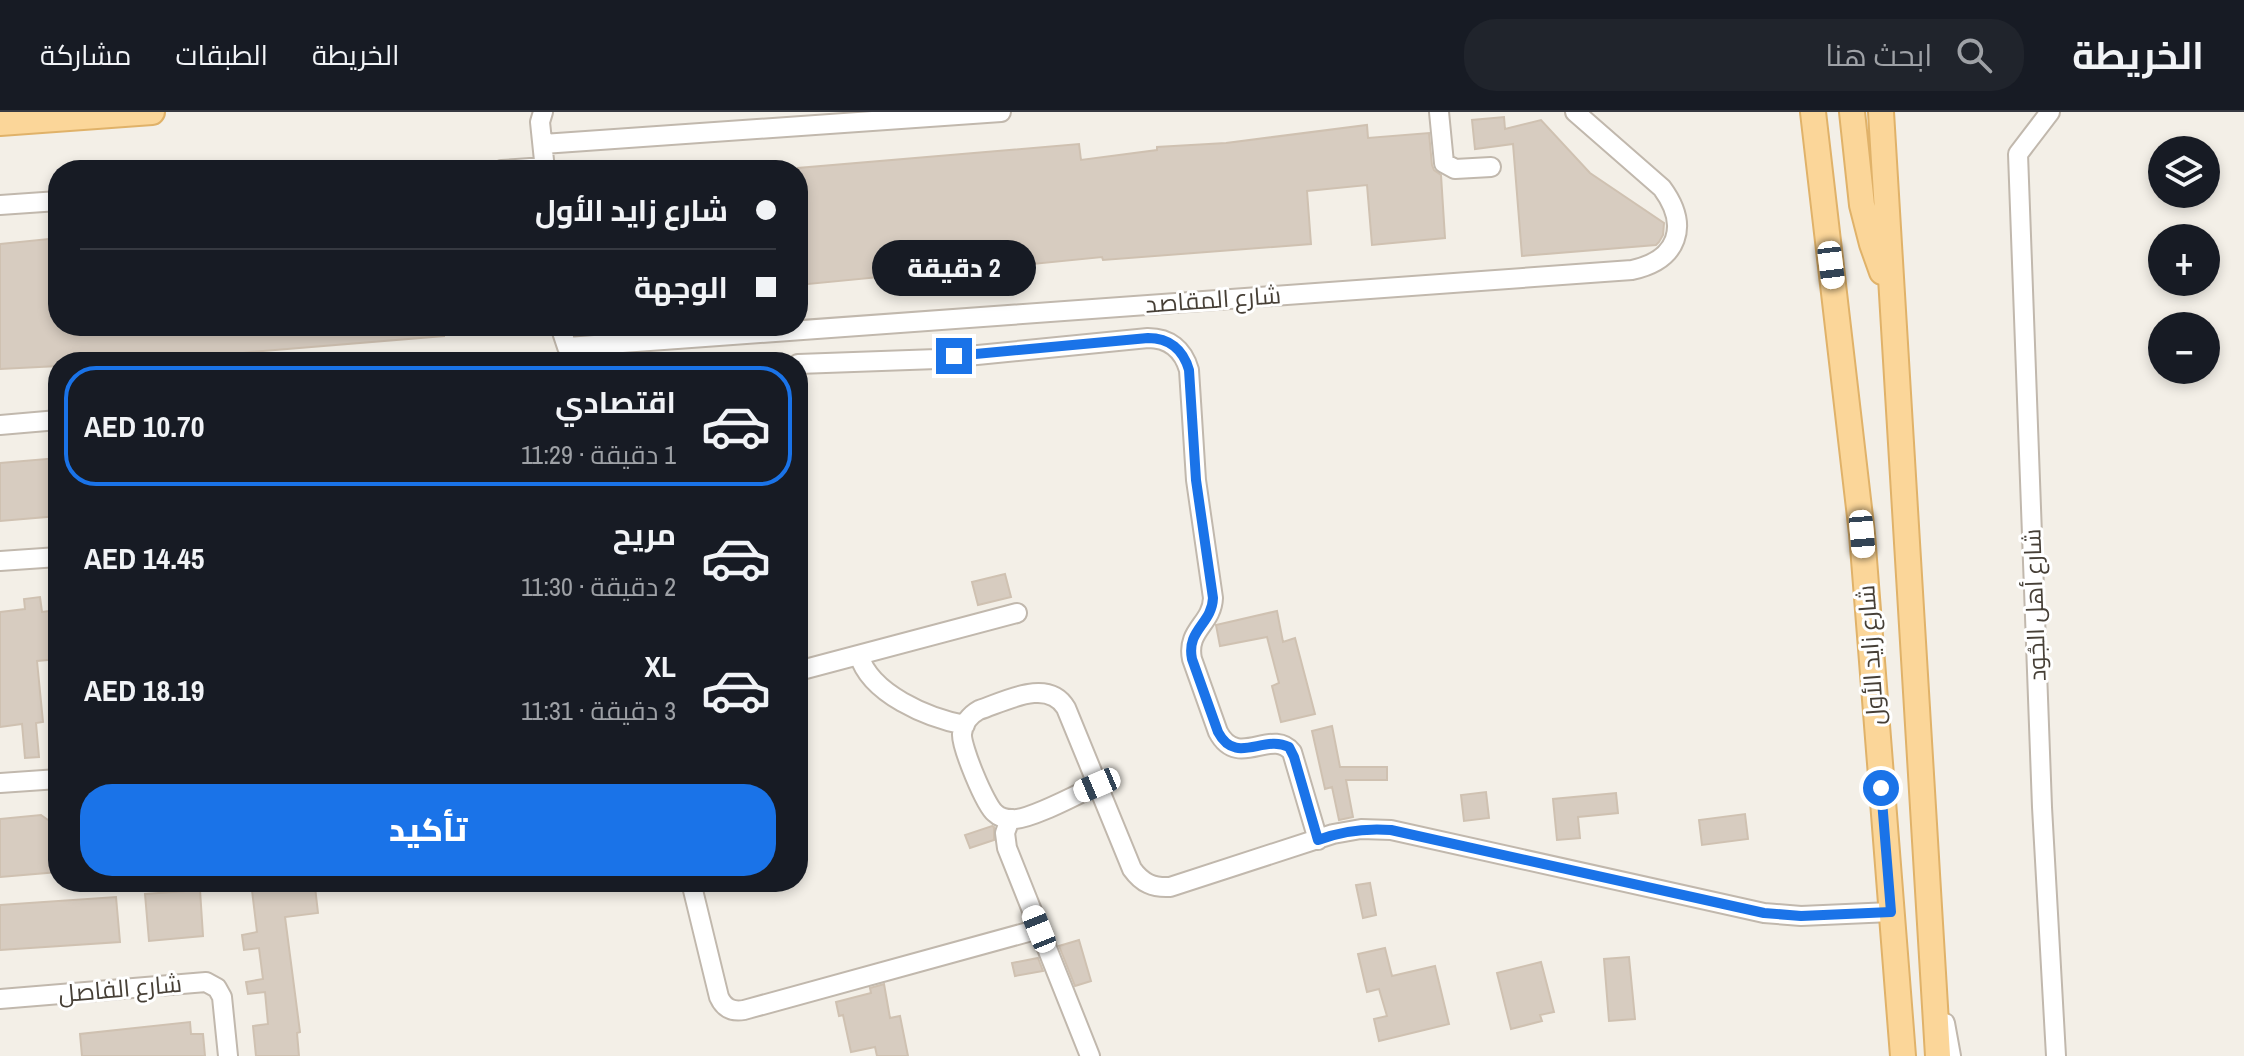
<!DOCTYPE html>
<html lang="ar">
<meta charset="utf-8">
<style>
:root{--surface:#171b24;--page:#20242c;--text:#f1f3f6;--muted:#9ea1a6;--line:#363941;--accent:#1a73e8}
body{margin:0;font-family:"Archivo Narrow",Cairo,sans-serif;background:var(--page);color:var(--text);direction:rtl;height:100vh;display:flex;flex-direction:column;font-size:30px;white-space:nowrap}
*{box-sizing:border-box;margin:0}
p{font-size:26px;color:var(--muted)}
.icon{flex:none;width:44px;height:44px;fill:none;stroke:currentColor;stroke-width:2;stroke-linecap:round;stroke-linejoin:round}
.map{position:relative;flex:1;overflow:hidden;direction:ltr}
.details{position:absolute;left:48px;top:240px;width:760px;height:540px;display:flex;flex-direction:column;background:var(--surface);border-radius:32px;box-shadow:0 4px 12px #0003;direction:rtl}
.details>*{flex:none}
.banner{position:absolute;left:48px;top:48px;width:760px;height:176px;border-radius:32px;box-shadow:0 4px 12px #0003;direction:rtl;display:grid;align-content:center;height:176px;padding:0 32px;background:var(--surface)}
.tools{position:absolute;left:2148px;top:24px;display:grid;gap:16px}
.tools a{display:grid;place-items:center;width:72px;height:72px;border-radius:50%;background:var(--surface);box-shadow:0 4px 12px #0003;font-size:40px}
.end{position:absolute;width:36px;height:36px;margin:-18px;border:10px solid #1a73e8;background:#fff;box-shadow:0 0 0 4px #fff}
.from{border-radius:50%}
.bubble{position:absolute;height:56px;border-radius:28px;background:var(--surface);box-shadow:0 4px 12px #0003;font-size:26px;font-weight:800;line-height:56px;text-align:center;direction:rtl}
.car{position:absolute;width:24px;height:48px;margin:-24px -12px;border-radius:10px;box-shadow:0 0 6px 2px #0007;background:linear-gradient(#fff 24%,#345 0 40%,#fff 0 76%,#345 0 86%,#fff 0)}
.banner b{display:flex;align-items:center;gap:28px;height:76px;font-size:30px}
.banner b+b{border-top:2px solid var(--line)}
.banner i{width:20px;height:20px;background:var(--text)}
ul{padding:14px 0 0;list-style:none}
li{display:flex;align-items:center;gap:24px;height:120px;margin:0 16px 12px;padding:0 16px;border:4px solid transparent;border-radius:32px}
li div{flex:1}
li b{display:block;font-size:30px}
li em{font-style:normal;font-weight:800}
li.current{border-color:var(--accent)}
li>.icon{width:72px;height:72px;stroke-width:1.5}
.action{display:flex;gap:16px;margin-top:auto;padding:16px 32px}
.action a{flex:1;height:92px;border-radius:32px;background:var(--accent);color:#fff;font-size:32px;font-weight:800;line-height:92px;text-align:center}
header{display:flex;align-items:center;gap:48px;box-sizing:border-box;height:112px;padding:0 40px;background:var(--surface);border-bottom:2px solid var(--line)}
header strong{font-size:38px}
nav{display:flex;gap:44px;margin-inline-start:auto;font-size:28px}
.search{width:560px;height:72px;background:var(--page);display:flex;align-items:center;gap:20px;box-sizing:border-box;padding:0 28px;border-radius:32px;color:var(--muted);font-size:30px}
.map>svg:first-child{display:block}
</style>
<header>
<strong>الخريطة</strong>
<div class="search"><svg class="icon" aria-label="search" viewBox="0 0 24 24"><circle cx="10" cy="10" r="6"/><path d="M15 15l6 6"/></svg>ابحث هنا</div>
<nav><a>الخريطة</a><a>الطبقات</a><a>مشاركة</a></nav>
</header>
<div class="map">
<svg width="2244" height="944" viewBox="0 0 2244 944">
<rect width="100%" height="100%" fill="#f3efe7"/>
<path fill="#d7ccc0" stroke="#cfc1b1" stroke-width="2" d="M1504,5L1505,17L1541,8L1590,61L1664,111L1663,123L1659,130L1656,133L1522,144L1513,32L1475,37L1472,8Z
M1367,13L1368,26L1429,21L1432,53L1434,58L1441,63L1445,126L1372,133L1367,73L1307,79L1311,132L1103,148L1102,145L1033,152V150L798,173V56L1079,32L1081,48L1157,38V35L1226,31Z
M58,126V214H444V224L251,240L181,249V243L118,250L113,248L58,250V254L0,257V132Z
M58,346V404L0,409V351Z
M1005,462L1011,485L978,493L972,470Z
M40,485L42,500L58,498V547L37,549L43,610L36,611L39,645L25,646L22,612L0,615V500L25,497L24,487Z
M1277,499L1283,530L1295,526L1315,602L1281,610L1272,574L1279,571L1267,525L1220,534L1216,513Z
M1332,614L1340,655H1387V668H1346L1353,705L1339,708L1332,675L1325,677L1312,619Z
M1486,680L1489,706L1464,709L1461,683Z
M1616,681L1618,701L1578,705L1580,726L1557,728L1553,687Z
M1745,702L1748,727L1702,733L1699,708Z
M41,703L58,715V760L0,765V707Z
M992,714L994,715V728L970,736L965,723Z
M251,770H303L304,776L315,775L318,801L285,805L300,920L297,921L299,944H256L253,914L268,912L265,880L248,882L246,870L263,867L259,836L244,838L242,823L257,820Z
M1370,771L1376,803L1363,806L1356,773Z
M200,778L203,824L149,829L145,782Z
M116,785L120,830L0,838V793Z
M1079,828L1091,869L1075,874L1059,834Z
M1385,836L1392,864L1435,854L1449,912L1379,929L1374,907L1387,904L1379,877L1367,880L1358,842Z
M1629,845L1635,907L1609,909L1604,847Z
M1038,846L1043,859L1015,864L1012,851Z
M1541,850L1554,900L1540,903L1542,909L1511,917L1497,861Z
M884,872L890,906L900,904L908,944H877L875,935L851,940L843,903L839,904L836,890L871,881L870,876Z
M190,910L191,922H203L205,944H82L80,922Z"/>
<g fill="none" stroke-linecap="round" stroke-linejoin="round">
<g stroke="#c1b8ad" stroke-width="22">
<path id="minor" d="M543,0L540,10L545,58
M1439,0L1444,51L1455,57L1491,55
M2050,0L2018,42L2042,695L2056,944
M543,32L1001,0
M502,58L545,55
M0,93L58,89
M560,214L572,250
M567,235L1632,158C1678,148 1690,114 1662,76L1575,0
M798,252L937,247L1148,226C1169,226 1183,237 1189,258L1196,368L1213,486C1212,512 1186,518 1192,547L1218,620C1238,658 1272,615 1292,640L1318,728
M0,313L58,308
M0,449L58,445
M859,543C870,582 928,606 965,613
M798,559L1017,501
M0,671L58,667
M1097,673C1080,681 1028,709 1012,707C1006,707 999,705 995,701C985,693 961,634 962,622C963,612 970,603 979,598C1004,590 1048,565 1066,596L1132,757C1142,771 1153,776 1170,775L1333,722L1361,717L1391,718L1764,801L1801,804L1891,800
M1010,707L1005,721L1007,736L1090,944
M691,770L719,885C724,896 732,900 744,898L1039,817
M0,887L206,870L217,876L222,885L228,944
M1945,911L1951,944"/>
</g>
<g stroke="#e0b269" stroke-width="28">
<path id="major" d="M1813,0L1862,422L1903,944
M1852,0L1862,93L1872,132L1882,160
M1881,0L1938,944
M0,11L152,0"/>
</g>
<use href="#minor" stroke="#fff" stroke-width="18"/>
<use href="#major" stroke="#fbd699" stroke-width="24"/>
</g>
<g fill="none" stroke-linecap="round" stroke-linejoin="round">
<path stroke="#1a73e8" stroke-width="10" d="M954,244L1148,226C1169,226 1183,237 1189,258L1196,368L1213,486C1212,512 1186,518 1192,547L1218,620C1236,654 1263,622 1289,635L1294,645L1318,728C1342,719 1365,716 1391,718L1764,801L1801,804L1891,800L1881,676"/>
</g>
<g text-anchor="middle" stroke-width="6" stroke-linejoin="round" paint-order="stroke">
<g font-size="24" fill="#463f36" stroke="#fff">
<text transform="translate(1213 188) rotate(-4)" y="8">شارع المقاصد</text>
<text transform="translate(2035 493) rotate(-92)" y="8">شارع أهل الجُود</text>
<text transform="translate(1871 543) rotate(-94)" y="8">شارع زايد الأول</text>
<text transform="translate(120 877) rotate(-5)" y="8">شارع الفاصل</text>
</g>
</g>
</svg>
<div class="tools">
<a><svg class="icon" aria-label="layers" viewBox="0 0 24 24"><path d="M12 4l9 5-9 5-9-5zM3 14l9 5 9-5"/></svg></a>
<a>+</a>
<a>−</a>
</div>
<i class="end from" style="left:1881px;top:676px"></i>
<i class="end" style="left:954px;top:244px"></i>
<div class="bubble" style="left:872px;top:128px;width:164px">2 دقيقة</div>
<i class="car" style="left:1831px;top:153px;rotate:173deg"></i>
<i class="car" style="left:1862px;top:422px;rotate:175deg"></i>
<i class="car" style="left:1097px;top:673px;rotate:247deg"></i>
<i class="car" style="left:1039px;top:817px;rotate:338deg"></i>
<div class="banner">
<b><i class="from"></i>شارع زايد الأول</b>
<b><i></i>الوجهة</b>
</div>
<section class="details">
<ul>
<li class="current"><svg class="icon" aria-label="car" viewBox="0 0 24 24"><path d="M5 17H2v-5l4-1 3-4h7l3 4 3 1v5h-3M9 17h6M6 11h13"/><circle cx="7" cy="17" r="2"/><circle cx="17" cy="17" r="2"/></svg><div><b>اقتصادي</b><p>1 دقيقة · 11:29</p></div><em>AED 10.70</em></li>
<li><svg class="icon" aria-label="car" viewBox="0 0 24 24"><path d="M5 17H2v-5l4-1 3-4h7l3 4 3 1v5h-3M9 17h6M6 11h13"/><circle cx="7" cy="17" r="2"/><circle cx="17" cy="17" r="2"/></svg><div><b>مريح</b><p>2 دقيقة · 11:30</p></div><em>AED 14.45</em></li>
<li><svg class="icon" aria-label="car" viewBox="0 0 24 24"><path d="M5 17H2v-5l4-1 3-4h7l3 4 3 1v5h-3M9 17h6M6 11h13"/><circle cx="7" cy="17" r="2"/><circle cx="17" cy="17" r="2"/></svg><div><b>XL</b><p>3 دقيقة · 11:31</p></div><em>AED 18.19</em></li>
</ul>
<div class="action"><a>تأكيد</a></div>
</section>
</div>
